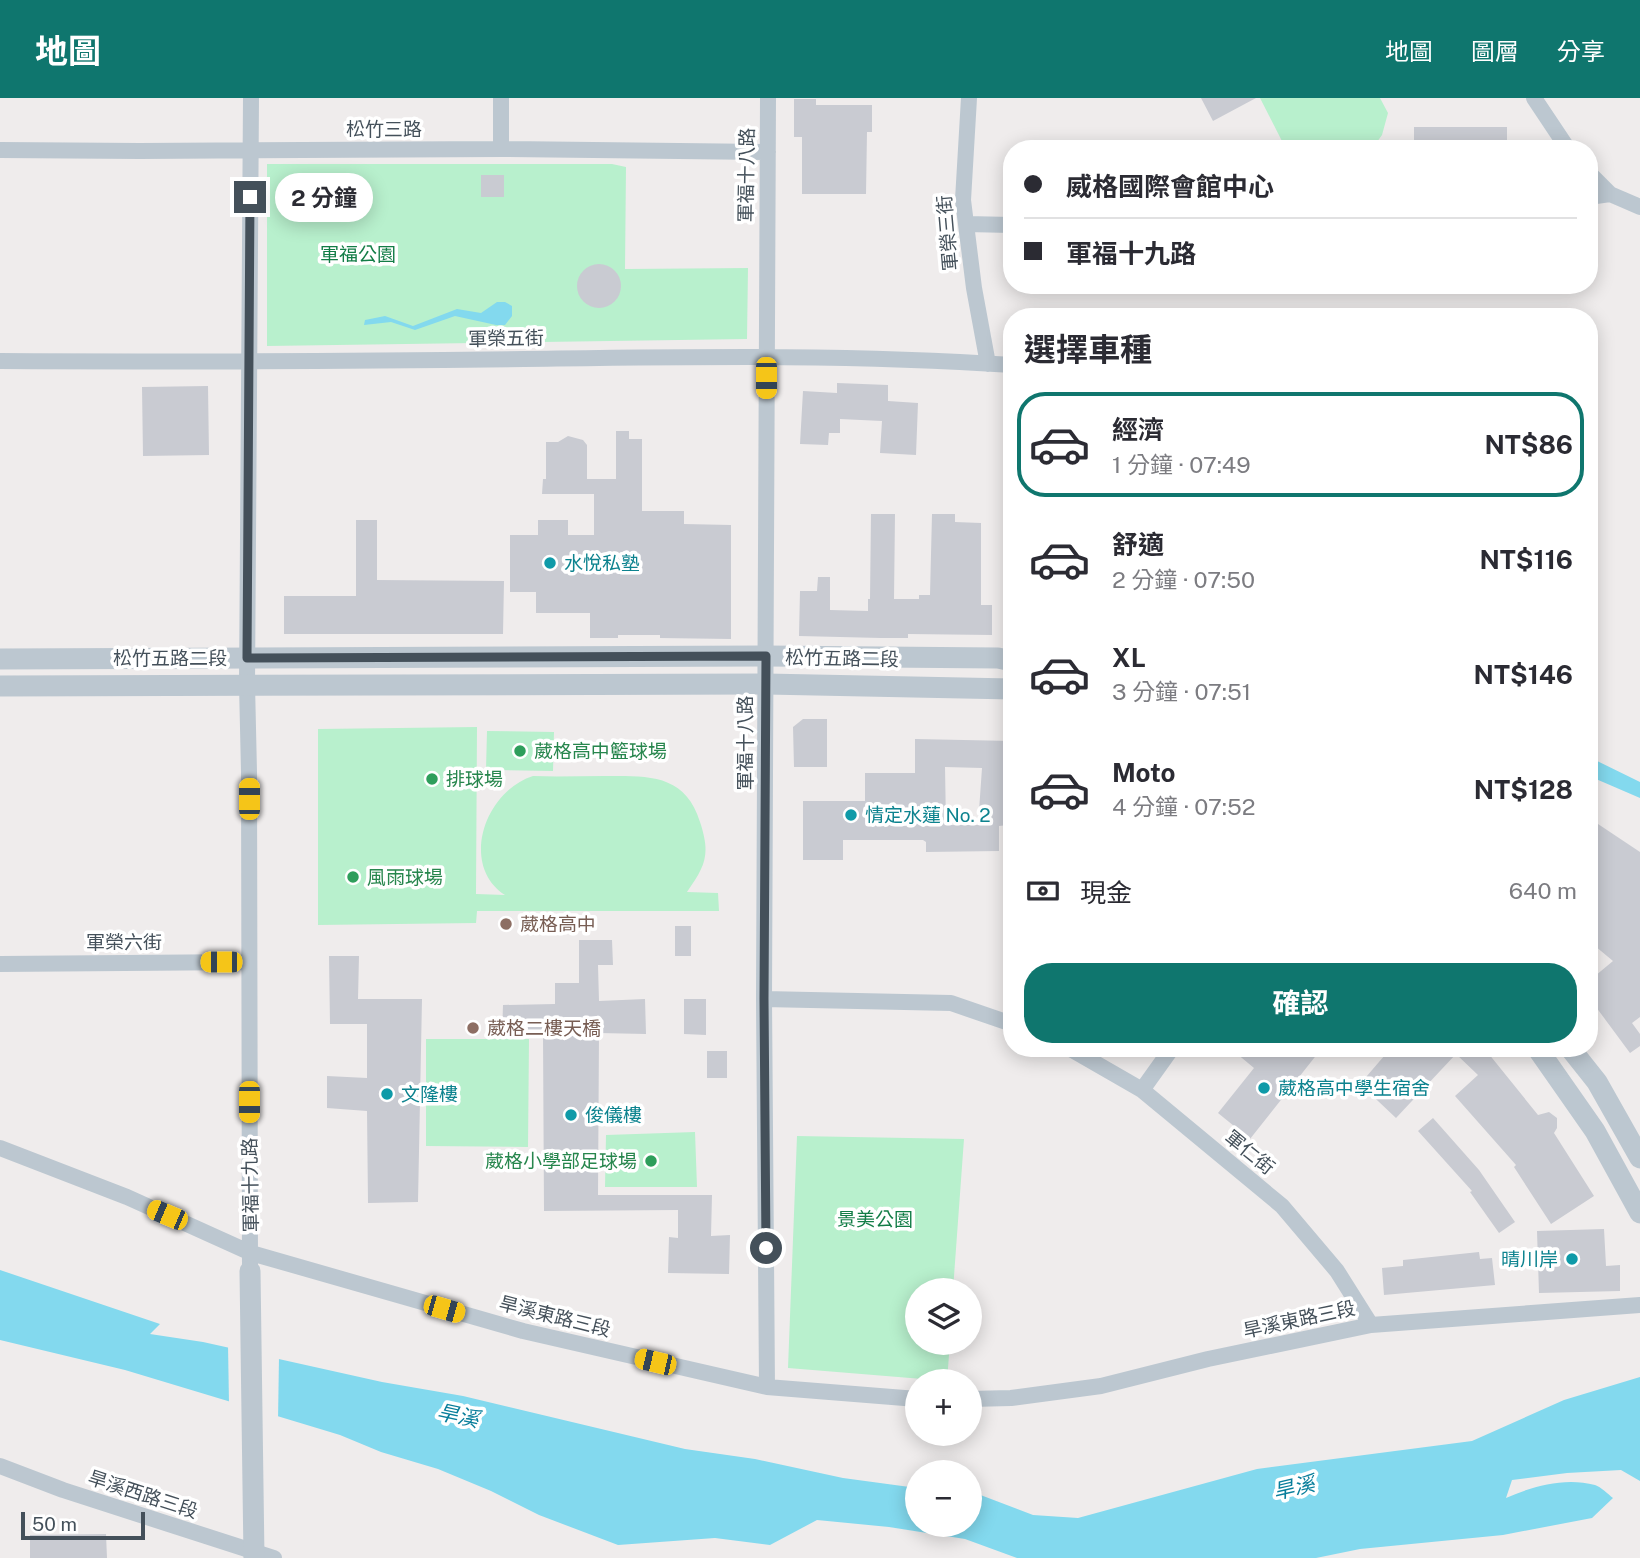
<!DOCTYPE html>
<html lang="zh-TW">
<meta charset="utf-8">
<style>
:root{--surface:#fff;--page:#f7f7f7;--text:#2b2b33;--muted:#7c7c81;--line:#e1e1e2;--accent:#0f766e}
body{margin:0;font-family:"Public Sans","Noto Sans TC",sans-serif;background:var(--page);color:var(--text);height:100vh;display:flex;flex-direction:column;font-size:26px;white-space:nowrap}
*{box-sizing:border-box;margin:0}
p{font-size:23px;color:var(--muted)}
.icon{flex:none;width:38px;height:38px;fill:none;stroke:currentColor;stroke-width:2;stroke-linecap:round;stroke-linejoin:round}
.map{position:relative;flex:1;overflow:hidden}
.sheet{position:absolute;left:1003px;top:210px;width:595px;height:749px;display:flex;flex-direction:column;background:var(--surface);border-radius:28px;box-shadow:0 4px 18px #0003}
.sheet>*{flex:none}
.guide{position:absolute;left:1003px;top:42px;width:595px;height:154px;border-radius:28px;box-shadow:0 4px 18px #0003;display:grid;align-content:center;height:154px;padding:0 21px;background:var(--surface)}
.tools{position:absolute;left:905px;top:1180px;display:grid;gap:14px}
.tools a{display:grid;place-items:center;width:77px;height:77px;border-radius:50%;background:var(--surface);box-shadow:0 4px 18px #0003;font-size:35px}
.scale{position:absolute;left:21px;bottom:18px;width:124px;box-sizing:border-box;padding-left:7px;border:4px solid #44505a;border-top:0;font-size:19px;line-height:24px;white-space:nowrap;color:#44505a;-webkit-text-stroke:5px #fff;paint-order:stroke}
.end{position:absolute;width:32px;height:32px;margin:-16px;border:9px solid #44505a;background:#fff;box-shadow:0 0 0 4px #fff}
.from{border-radius:50%}
.bubble{position:absolute;height:49px;border-radius:24px;background:var(--surface);box-shadow:0 4px 18px #0003;font-size:23px;font-weight:700;line-height:49px;text-align:center}
.car{position:absolute;width:21px;height:42px;margin:-21px -10px;border-radius:9px;box-shadow:0 0 5px 2px #0007;background:linear-gradient(#f5c518 24%,#345 0 40%,#f5c518 0 76%,#345 0 86%,#f5c518 0)}
.guide b{display:flex;align-items:center;gap:24px;height:66px;font-size:26px}
.guide b+b{border-top:2px solid var(--line)}
.guide i{width:18px;height:18px;background:var(--text)}
ul{padding:0;list-style:none}
li{display:flex;align-items:center;gap:21px;height:105px;margin:0 14px 10px;padding:0 7px;border:4px solid transparent;border-radius:28px}
li div{flex:1}
li b{display:block;font-size:26px}
li em{font-style:normal;font-weight:700}
li.active{border-color:var(--accent)}
li>.icon{width:63px;height:63px;stroke-width:1.5}
h2{padding:0 21px;font-size:32px;line-height:84px}
.pay{display:flex;align-items:center;gap:18px;height:77px;padding:0 21px;font-size:26px}
.pay p{margin-inline-start:auto}
.primary-button{display:flex;gap:14px;margin-top:auto;padding:14px 21px}
.primary-button a{flex:1;height:80px;border-radius:28px;background:var(--accent);color:#fff;font-size:28px;font-weight:700;line-height:80px;text-align:center}
header{display:flex;align-items:center;gap:42px;box-sizing:border-box;height:98px;padding:0 35px;background:var(--accent);color:#fff}
header strong{font-size:33px}
nav{display:flex;gap:38px;margin-inline-start:auto;font-size:24px}
.map>svg:first-child{display:block}
</style>
<header>
<strong>地圖</strong>
<nav><a>地圖</a><a>圖層</a><a>分享</a></nav>
</header>
<div class="map">
<svg width="1640" height="1460" viewBox="0 0 1640 1460">
<rect width="100%" height="100%" fill="#efecec"/>
<path fill="#b8f0cd" d="M1260,0H1380L1388,15L1382,37L1372,51H1286Z
M267,66H612L626,69L625,171L748,170L747,241L267,248Z
M477,629L476,796L505,797C459,767 485,693 533,678C557,679 580,678 604,678C647,678 685,675 700,724C711,757 705,768 687,794L718,795L719,813H477L476,825L318,827V631Z
M487,633L554,634L553,673L486,672Z
M426,941H529L528,1049L426,1048Z
M695,1034L697,1089H605L606,1037Z
M797,1038L964,1041L953,1192H917V1244H950L947,1283L788,1270Z"/>
<path fill="#83d9ee" d="M497,204H505L512,208V218L505,227H496L455,218L415,232L391,224L364,227L365,222L385,218L413,228L457,211L481,215Z
M1589,659L1640,684V700L1589,678Z
M0,1172L160,1226L150,1236L203,1244L382,1284L463,1298L685,1351L755,1361L843,1380L917,1390V1426H970V1393L1033,1417L1078,1420L1257,1371L1472,1343L1564,1302L1640,1279V1383L1621,1372L1567,1375L1512,1382L1506,1400C1533,1388 1565,1379 1595,1387C1601,1389 1608,1396 1613,1400L1592,1420L1503,1437L1360,1451L1316,1460H1017L965,1441L889,1429L817,1422L770,1447L715,1440L618,1447L539,1417L491,1393L438,1371L381,1354L340,1337L125,1272L0,1242Z"/>
<path fill="#efecec" d="M228,1246L279,1258L278,1322L229,1306Z"/>
<path fill="#c9cbd2" fill-rule="evenodd" d="M1201,0H1256L1213,23Z
M794,1H816V7H872V34H867L866,96H802V39H794Z
M1414,29H1507V51H1414Z
M481,77H504V99H481Z
M577 188a22 22 0 1 1 44 0a22 22 0 1 1-44 0Z
M837,285L888,287V303L918,305L916,357L880,355L882,323L840,321V335H829L828,347L800,346L803,293L837,295Z
M208,288L209,357L143,358L142,289Z
M616,333H629V341H642V413H684V426L731,427V541L660,540V537H618V540H590V515H536V494H510V437H538V422H568V437H594V396H542L543,381H546V344H558L568,338L583,342L587,347V381H616Z
M871,416H895L894,501H919V497H930L932,416H955V424L981,425V507H992V537L908,536V540H881L799,538L800,493H817L818,479H830V512L868,513V501H870Z
M356,422H377V482L504,483L503,536H284V498H356Z
M803,621H827V669H794L793,629Z
M915,641L1012,643V697H1008V727L999,728V753L926,754V744L923,742H843V762H803V703H865V675H915ZM945,669L982,670L978,727H946Z
M1589,720L1640,754V919L1632,925L1640,936V948L1630,955L1596,909L1589,915V883L1613,863L1589,843Z
M675,828H691V858H675Z
M579,842H612L613,867H598L599,903L645,901L646,936L599,935L598,1097H712L711,1138L730,1137L729,1176L668,1175L669,1139L678,1140V1112L544,1113L543,937H502L503,907L555,906V885H579Z
M329,858H359L358,901H422L418,1104L368,1105L367,1013L327,1010V978L367,980V926H330Z
M684,901H706V937L684,936Z
M1230,950H1322L1250,1041L1218,1015L1254,970Z
M1391,950H1484L1538,1017L1549,1014L1557,1020V1030L1554,1035L1594,1098L1551,1126L1514,1069L1516,1067L1455,998L1478,977L1456,956L1396,1020L1360,986Z
M707,953H727V980H707Z
M1433,1020L1479,1072L1515,1124L1499,1135L1470,1094L1472,1093L1418,1033Z
M1604,1131L1606,1168L1620,1167V1193L1539,1195L1537,1133Z
M1479,1154L1480,1161L1492,1160L1495,1187L1384,1197L1382,1170L1403,1168V1162Z
M106,1436L107,1460H30V1437Z"/>
<g fill="none" stroke-linecap="round" stroke-linejoin="round">
<path stroke="#bcc7d0" stroke-width="16" d="M501,0V51
M969,0L963,102L974,190L988,266
M1534,0L1568,51
M0,52L140,53L501,51L768,54
M1589,75L1610,96L1640,109
M1589,99L1610,96
M966,126L1012,127
M0,263C175,264 350,263 524,261C687,259 849,256 1012,267
M0,866L248,864
M764,901L951,905L1012,926
M1069,950L1142,992L1282,1108L1337,1173L1371,1227
M1142,992L1172,950
M0,1050L127,1099L251,1155L523,1233L767,1289L917,1301
M250,1173L249,674L247,586L251,0
M767,1289L764,901L768,0
M970,1301L1011,1300L1101,1288L1208,1261L1371,1227L1640,1207
M0,1368L63,1392L274,1460"/>
<path stroke="#bcc7d0" stroke-width="21" d="M0,561L766,558L998,560L1012,563
M0,588L766,586L1012,591
M1537,950L1595,1033L1640,1115
M1570,950L1597,984L1640,1060
M250,1173L254,1460"/>
</g>
<g fill="none" stroke-linecap="round" stroke-linejoin="round">
<path stroke="#44505a" stroke-width="9" d="M250,99L247,560L766,558L764,901L766,1150"/>
</g>
<g fill="#0f9aa8" stroke="#fff" stroke-width="2.5">
<circle cx="550" cy="465" r="7"/>
<circle cx="851" cy="717" r="7"/>
<circle cx="1264" cy="990" r="7"/>
<circle cx="387" cy="996" r="7"/>
<circle cx="571" cy="1017" r="7"/>
<circle cx="1572" cy="1161" r="7"/>
</g>
<g fill="#2e9e5b" stroke="#fff" stroke-width="2.5">
<circle cx="520" cy="653" r="7"/>
<circle cx="432" cy="681" r="7"/>
<circle cx="353" cy="779" r="7"/>
<circle cx="651" cy="1063" r="7"/>
</g>
<g fill="#8d6e63" stroke="#fff" stroke-width="2.5">
<circle cx="506" cy="826" r="7"/>
<circle cx="473" cy="930" r="7"/>
</g>
<g text-anchor="middle" stroke-width="7" stroke-linejoin="round" paint-order="stroke">
<g font-size="19" fill="#44505a" stroke="#fff">
<text x="384" y="38">松竹三路</text>
<text transform="translate(746 77) rotate(-89)" y="7">軍福十八路</text>
<text transform="translate(947 135) rotate(-95)" y="7">軍榮三街</text>
<text transform="translate(506 240) rotate(-1)" y="7">軍榮五街</text>
<text x="170" y="567">松竹五路二段</text>
<text transform="translate(842 560) rotate(1)" y="7">松竹五路二段</text>
<text transform="translate(745 645) rotate(-90)" y="7">軍福十八路</text>
<text x="124" y="851">軍榮六街</text>
<text transform="translate(1250 1054) rotate(39)" y="7">軍仁街</text>
<text transform="translate(250 1087) rotate(-91)" y="7">軍福十九路</text>
<text transform="translate(555 1218) rotate(14)" y="7">旱溪東路三段</text>
<text transform="translate(1299 1221) rotate(-12)" y="7">旱溪東路三段</text>
<text transform="translate(143 1396) rotate(18)" y="7">旱溪西路三段</text>
</g>
<g font-size="19" fill="#137d47" stroke="#fff">
<text x="358" y="163">軍福公園</text>
<text x="875" y="1128">景美公園</text>
</g>
<g font-size="19" fill="#0d838f" stroke="#fff" text-anchor="start">
<text x="564" y="472">水悅私塾</text>
<text x="865" y="724">情定水蓮 No. 2</text>
<text x="1278" y="997">葳格高中學生宿舍</text>
<text x="401" y="1003">文隆樓</text>
<text x="585" y="1024">俊儀樓</text>
<text x="1558" y="1168" text-anchor="end">晴川岸</text>
</g>
<g font-size="19" fill="#27864d" stroke="#fff" text-anchor="start">
<text x="534" y="660">葳格高中籃球場</text>
<text x="446" y="688">排球場</text>
<text x="367" y="786">風雨球場</text>
<text x="637" y="1070" text-anchor="end">葳格小學部足球場</text>
</g>
<g font-size="19" fill="#785e54" stroke="#fff" text-anchor="start">
<text x="520" y="833">葳格高中</text>
<text x="487" y="937">葳格二樓天橋</text>
</g>
<g font-size="21" font-style="italic" fill="#087e9b" stroke="#fff">
<text transform="translate(458 1318) rotate(12)" y="7">旱溪</text>
<text transform="translate(1294 1390) rotate(-13)" y="7">旱溪</text>
</g>
</g>
</svg>
<div class="tools">
<a><svg class="icon" aria-label="layers" viewBox="0 0 24 24"><path d="M12 4l9 5-9 5-9-5zM3 14l9 5 9-5"/></svg></a>
<a>+</a>
<a>−</a>
</div>
<div class="scale">50 m</div>
<i class="end from" style="left:766px;top:1150px"></i>
<i class="end" style="left:250px;top:99px"></i>
<div class="bubble" style="left:275px;top:75px;width:98px">2 分鐘</div>
<i class="car" style="left:766px;top:280px;rotate:180deg"></i>
<i class="car" style="left:249px;top:701px;rotate:0deg"></i>
<i class="car" style="left:221px;top:864px;rotate:270deg"></i>
<i class="car" style="left:249px;top:1004px;rotate:180deg"></i>
<i class="car" style="left:167px;top:1117px;rotate:293deg"></i>
<i class="car" style="left:444px;top:1211px;rotate:106deg"></i>
<i class="car" style="left:655px;top:1264px;rotate:283deg"></i>
<div class="guide">
<b><i class="from"></i>威格國際會館中心</b>
<b><i></i>軍福十九路</b>
</div>
<section class="sheet">
<h2>選擇車種</h2>
<ul>
<li class="active"><svg class="icon" aria-label="car" viewBox="0 0 24 24"><path d="M5 17H2v-5l4-1 3-4h7l3 4 3 1v5h-3M9 17h6M6 11h13"/><circle cx="7" cy="17" r="2"/><circle cx="17" cy="17" r="2"/></svg><div><b>經濟</b><p>1 分鐘 · 07:49</p></div><em>NT$86</em></li>
<li><svg class="icon" aria-label="car" viewBox="0 0 24 24"><path d="M5 17H2v-5l4-1 3-4h7l3 4 3 1v5h-3M9 17h6M6 11h13"/><circle cx="7" cy="17" r="2"/><circle cx="17" cy="17" r="2"/></svg><div><b>舒適</b><p>2 分鐘 · 07:50</p></div><em>NT$116</em></li>
<li><svg class="icon" aria-label="car" viewBox="0 0 24 24"><path d="M5 17H2v-5l4-1 3-4h7l3 4 3 1v5h-3M9 17h6M6 11h13"/><circle cx="7" cy="17" r="2"/><circle cx="17" cy="17" r="2"/></svg><div><b>XL</b><p>3 分鐘 · 07:51</p></div><em>NT$146</em></li>
<li><svg class="icon" aria-label="car" viewBox="0 0 24 24"><path d="M5 17H2v-5l4-1 3-4h7l3 4 3 1v5h-3M9 17h6M6 11h13"/><circle cx="7" cy="17" r="2"/><circle cx="17" cy="17" r="2"/></svg><div><b>Moto</b><p>4 分鐘 · 07:52</p></div><em>NT$128</em></li>
</ul>
<div class="pay"><svg class="icon" aria-label="cash" viewBox="0 0 24 24"><path d="M3 7h18v10H3z"/><circle cx="12" cy="12" r="2"/></svg>現金<p>640 m</p></div>
<div class="primary-button"><a>確認</a></div>
</section>
</div>
